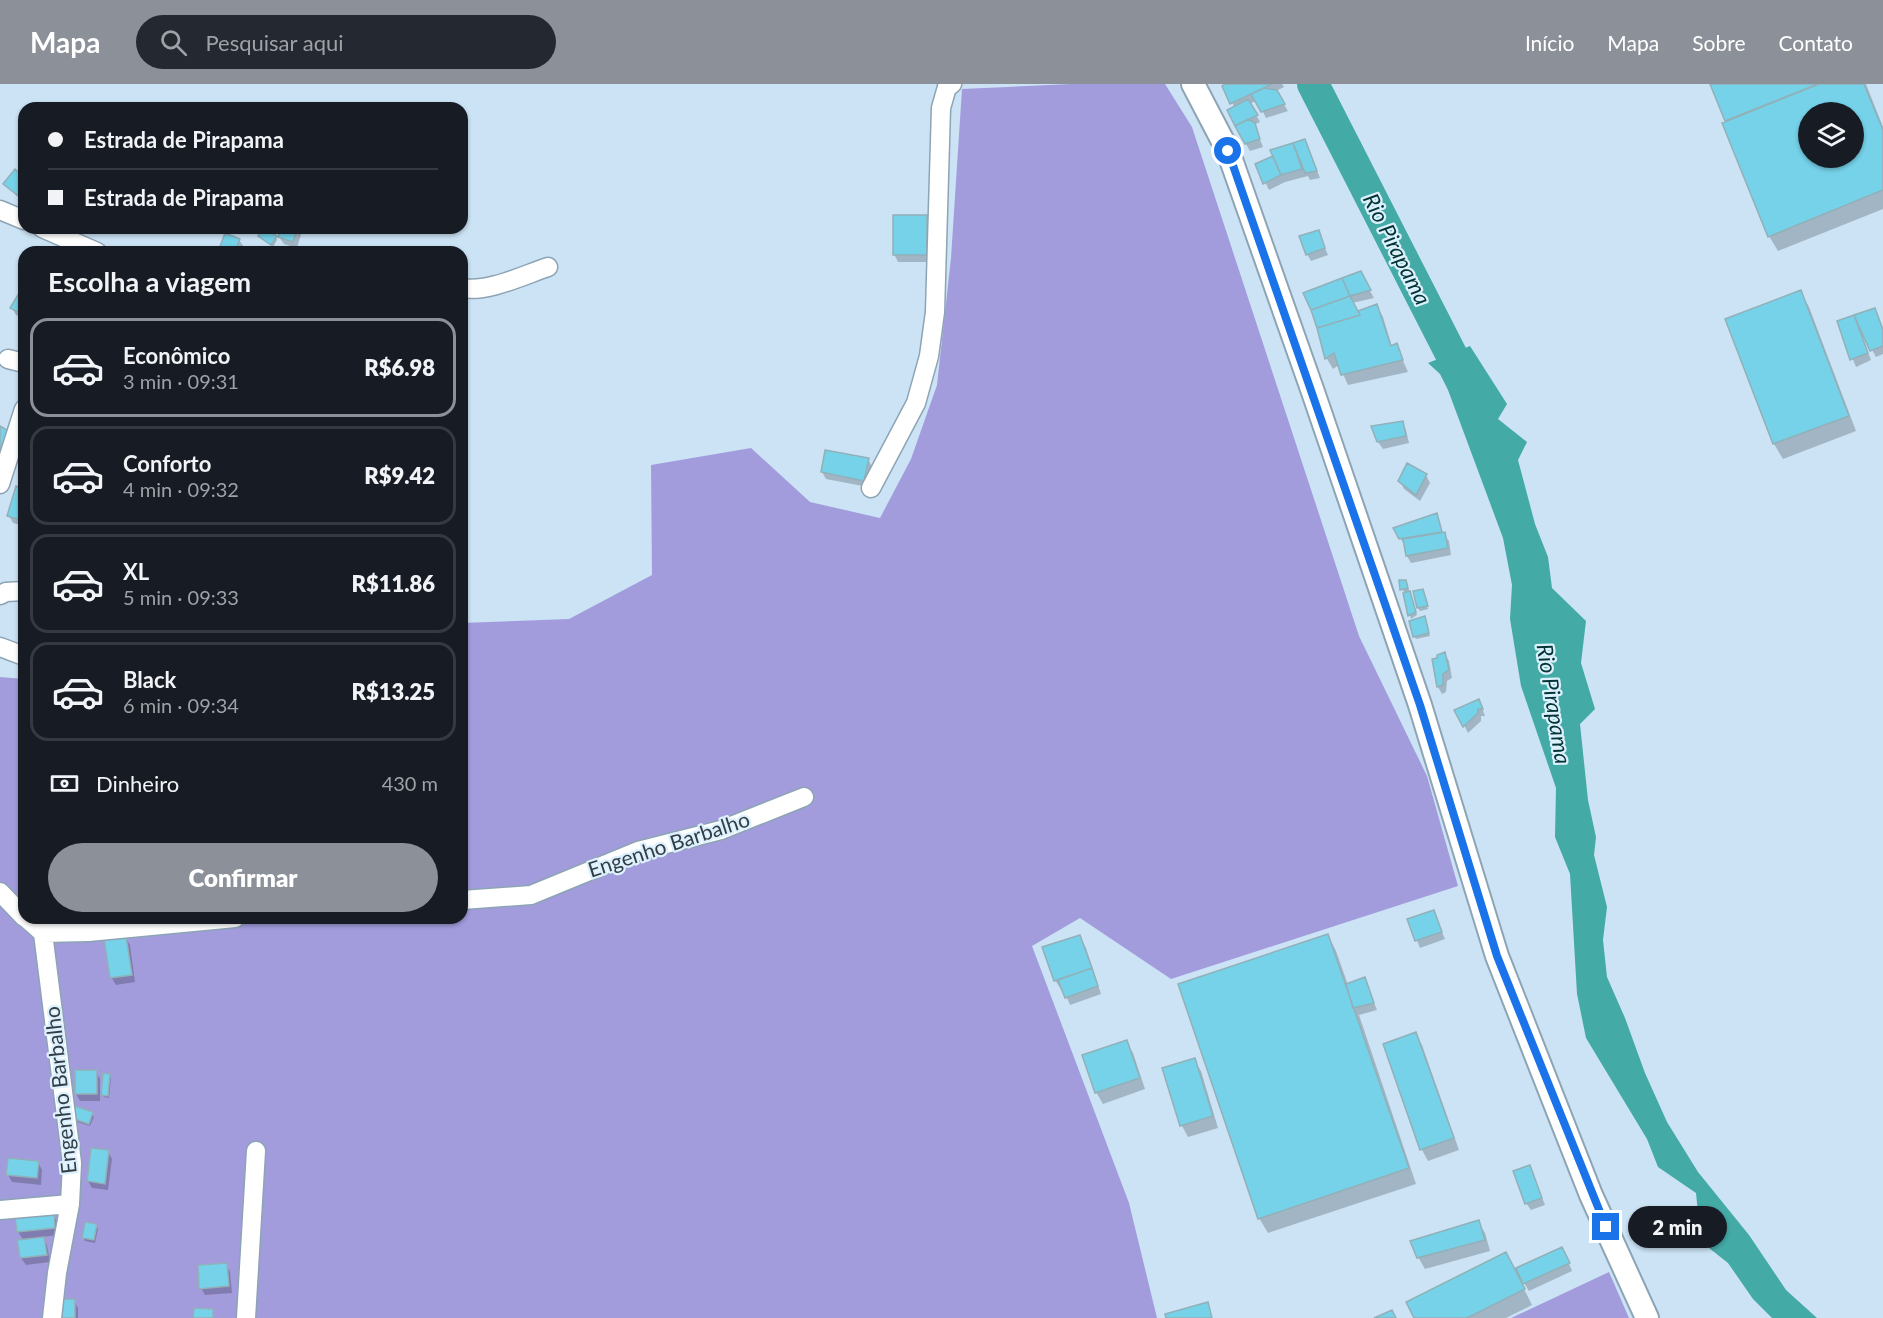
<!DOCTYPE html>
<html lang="pt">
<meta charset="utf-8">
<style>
:root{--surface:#171b24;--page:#242831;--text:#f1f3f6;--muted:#9ea1a6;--line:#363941;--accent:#8c9099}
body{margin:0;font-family:Lato,sans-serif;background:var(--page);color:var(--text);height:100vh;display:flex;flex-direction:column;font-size:22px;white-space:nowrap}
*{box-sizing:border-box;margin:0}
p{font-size:20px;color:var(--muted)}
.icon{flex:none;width:33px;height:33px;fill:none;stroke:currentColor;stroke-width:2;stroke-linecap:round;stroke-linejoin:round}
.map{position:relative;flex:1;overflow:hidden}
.details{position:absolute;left:18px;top:162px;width:450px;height:678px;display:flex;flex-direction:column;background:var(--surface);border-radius:18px;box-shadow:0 2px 4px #0004}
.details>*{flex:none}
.top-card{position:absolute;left:18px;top:18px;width:450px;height:132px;border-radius:18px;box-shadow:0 2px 4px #0004;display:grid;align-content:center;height:132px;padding:0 30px;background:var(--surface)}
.fabs{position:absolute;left:1798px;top:18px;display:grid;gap:12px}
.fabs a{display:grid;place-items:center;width:66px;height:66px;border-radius:50%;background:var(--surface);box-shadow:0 2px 4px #0004;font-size:30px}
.end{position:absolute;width:27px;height:27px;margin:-14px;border:8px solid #1a73e8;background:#fff;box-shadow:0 0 0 3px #fff}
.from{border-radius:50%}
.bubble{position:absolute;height:42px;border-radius:21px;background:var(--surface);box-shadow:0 2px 4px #0004;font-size:20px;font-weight:800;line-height:42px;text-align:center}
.top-card b{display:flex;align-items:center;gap:21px;height:57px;font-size:22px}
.top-card b+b{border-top:2px solid var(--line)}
.top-card i{width:15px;height:15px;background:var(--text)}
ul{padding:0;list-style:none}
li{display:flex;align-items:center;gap:18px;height:99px;margin:0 12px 9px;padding:0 18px;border:3px solid var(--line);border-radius:18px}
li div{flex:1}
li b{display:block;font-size:22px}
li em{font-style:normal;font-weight:800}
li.active{border-color:var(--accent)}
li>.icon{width:54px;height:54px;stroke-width:1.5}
h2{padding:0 30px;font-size:27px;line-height:72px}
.pay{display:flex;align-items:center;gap:15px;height:66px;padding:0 30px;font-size:22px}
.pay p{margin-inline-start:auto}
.primary-button{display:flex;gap:12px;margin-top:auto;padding:12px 30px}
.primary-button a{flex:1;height:69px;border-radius:36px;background:var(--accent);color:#fff;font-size:24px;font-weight:800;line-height:69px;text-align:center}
header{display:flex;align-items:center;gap:36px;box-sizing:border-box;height:84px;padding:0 30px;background:var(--accent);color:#fff}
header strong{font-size:28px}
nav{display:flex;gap:33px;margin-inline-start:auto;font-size:21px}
.search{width:420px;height:54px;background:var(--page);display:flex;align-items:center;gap:15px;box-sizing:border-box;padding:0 21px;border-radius:33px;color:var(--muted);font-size:22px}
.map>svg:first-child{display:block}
</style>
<header>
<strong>Mapa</strong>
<div class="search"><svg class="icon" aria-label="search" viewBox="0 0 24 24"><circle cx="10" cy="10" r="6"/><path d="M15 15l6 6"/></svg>Pesquisar aqui</div>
<nav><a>Início</a><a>Mapa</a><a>Sobre</a><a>Contato</a></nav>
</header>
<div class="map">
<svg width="1883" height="1234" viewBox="0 0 1883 1234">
<rect width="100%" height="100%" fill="#cbe3f5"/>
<path fill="#a29cdd" d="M1071,0H1165L1192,43L1359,552L1427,692L1458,802L1171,895L1080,834L1032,862L1129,1119L1157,1234H0V593L24,595V834H462V539L569,535L652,491L651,381L751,364L810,418L880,434L911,375L937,301L951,174L962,5Z
M1609,1188L1629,1234H1511Z"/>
<path fill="#44aaa6" d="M1470,262L1507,320L1498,335L1527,358L1518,376L1535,440L1548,473L1552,504L1586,537L1581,579L1595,625L1580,640L1588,716L1596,753L1594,771L1607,823L1603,856L1607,893L1625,934L1645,989L1667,1038L1698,1088L1749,1151L1786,1206L1817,1234H1772L1753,1215L1728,1179L1704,1160L1691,1162L1699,1139L1696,1109L1658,1083L1647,1055L1586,954L1577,910L1570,790L1555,753L1556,704L1521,602L1510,535L1512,501L1503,454L1448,306L1440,290L1428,279Z"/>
<path fill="#0003" fill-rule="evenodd" d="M1228,0H1282L1284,3L1276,7L1288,27L1266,34L1257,16L1250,20L1260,38L1254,41L1263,63L1250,67L1246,60L1229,26L1234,24Z
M1711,0H1866L1883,43V125L1778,167L1769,152ZM1809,28H1854V74H1809Z
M1305,57L1320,94L1310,96L1308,92L1285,98L1269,106L1257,81L1275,72L1272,67Z
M24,95V108L19,114L5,100Z
M926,132L930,139V178H898L894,170Z
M192,144H205L201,149Z
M282,144H303L296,167L300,168H288L290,162L284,160L279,153Z
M1318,148L1328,171L1311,177L1307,170Z
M260,152L276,153L277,156L273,163Z
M239,156L244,163L242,168H219Z
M1360,189L1374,214L1352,219L1357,228L1377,222L1383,233L1392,263L1396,261L1408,288L1348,301L1339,281L1333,285L1327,275L1318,244Z
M24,203V235L16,231L12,224Z
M1800,208L1809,223L1856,347L1783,375L1774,360L1727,235Z
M1874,225L1883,246V270L1876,273L1864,251L1862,252L1871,276L1856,283L1838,238Z
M1402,338L1406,346L1409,359L1383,365L1378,358Z
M868,375L872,383L868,403L826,395L822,388Z
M1426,391L1430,399L1420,417L1404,405L1400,397Z
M24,406V442L13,439L9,432Z
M1436,431L1443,450L1449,457L1451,471L1411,479L1407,472L1405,462L1395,445Z
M24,481V491H23L21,482Z
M1401,498L1407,500L1417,531L1411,535Z
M1424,510L1428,525L1420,527L1418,524Z
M1426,537L1430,552L1416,555L1414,552Z
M1445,570L1449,577L1452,594L1447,597L1446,608L1442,610L1438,603L1433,576Z
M1482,624L1485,632H1481V637L1468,649L1457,627Z
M1433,828L1445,855L1420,864L1409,836Z
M1328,851L1336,867L1348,901L1364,894L1377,926L1359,931L1416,1100L1268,1149L1259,1134Z
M125,853L130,861L135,898L116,901L111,893Z
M1080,853L1086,864L1101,910L1070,921L1064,907H1062L1055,896Z
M1415,950L1422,961L1459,1066L1428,1077L1422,1066L1385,961Z
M1126,958L1133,969L1145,1005L1103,1020L1096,1008Z
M1194,976L1201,987L1218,1044L1188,1053L1182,1042L1164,985Z
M96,987L100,995V1017H80L76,1010Z
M109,991L111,994L109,1014L104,1013L103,1010Z
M92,1030L94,1033L90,1042L74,1037L73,1034Z
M108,1068L112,1075L108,1106L92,1104L88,1097Z
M38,1078L42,1086L41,1101L12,1098L8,1091Z
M1530,1083L1545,1121L1531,1126L1526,1119Z
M53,1130L57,1138L58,1151L42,1153L47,1161L50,1178L26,1181L21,1174L19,1158L24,1157L18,1148Z
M1478,1138L1485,1149L1490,1167L1425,1185L1418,1173Z
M96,1142L98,1145L95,1159L85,1157L83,1154Z
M1566,1172L1572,1187L1529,1207L1524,1199Z
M226,1180L230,1188L232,1209L205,1211L201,1204Z
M1514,1185L1532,1221L1506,1234H1416Z
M74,1217L78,1224V1234H59Z"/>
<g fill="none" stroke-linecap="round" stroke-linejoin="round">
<path stroke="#44aaa6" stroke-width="32" d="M1313,0L1471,309"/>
</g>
<path fill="#75d2e9" stroke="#92b0b8" stroke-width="1.5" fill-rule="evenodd" d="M1225,0H1272L1230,20L1222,2Z
M1710,0H1818L1725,37Z
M1819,0H1864L1883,46V106L1768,153L1722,39ZM1809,28H1854V74H1809Z
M1264,4L1277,6L1285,20L1261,28L1251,10Z
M1248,15L1258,31L1235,42L1227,26Z
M1248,35L1255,39L1260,55L1245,60L1235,42Z
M1305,55L1317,87L1305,89L1293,59Z
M1293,59L1302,85L1281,91L1270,66Z
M1273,72L1281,91L1263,100L1255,80Z
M15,85L24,93V103L17,111L3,100Z
M893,131H927V171H893Z
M263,144L277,152L271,161L258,152Z
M281,144H297L293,158L278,153Z
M1319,146L1325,164L1306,171L1299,152Z
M225,149L240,155L235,168H218Z
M1361,187L1371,206L1350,212L1342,194Z
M1342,194L1350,212L1311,226L1303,209Z
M24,201V231L10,224Z
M1801,206L1849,332L1773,360L1725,235Z
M1350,212L1360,231L1317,244L1311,226Z
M1377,220L1391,262L1397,259L1403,276L1341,291L1334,269L1325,275L1317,244L1360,231L1358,227Z
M1875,224L1883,246V262L1870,267L1854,231Z
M1854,231L1868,269L1850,276L1837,237Z
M1403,337L1406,352L1377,358L1371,342Z
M0,342L15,351L4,367L0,364Z
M825,366L869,374L864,397L821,388Z
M1407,379L1427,390L1416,411L1398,397Z
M16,402L24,405V437L7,432Z
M1437,429L1442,448L1399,455L1393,444Z
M1445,448L1448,464L1406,472L1403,455Z
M1399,496H1406L1408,504L1400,506Z
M1423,505L1428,522L1417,524L1413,507Z
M1410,507L1416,528L1408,532L1403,509Z
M1425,532L1429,549L1413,553L1409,537Z
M1445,568L1449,586L1443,590V601L1437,603L1432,575L1437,574V571Z
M1479,615L1483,625H1478V629L1463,643L1454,626Z
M1434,826L1442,848L1415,857L1407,835Z
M1328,850L1409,1084L1258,1135L1178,900Z
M1080,851L1092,884L1054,897L1042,863Z
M126,852L132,891L110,894L104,855Z
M1092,884L1098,902L1065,914L1058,896Z
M1365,893L1374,919L1353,924L1346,900Z
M1416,948L1454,1054L1420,1066L1383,960Z
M1127,956L1140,994L1095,1009L1082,971Z
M1195,974L1213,1032L1180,1042L1162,984Z
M75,986H97V1010H75Z
M103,989L110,990L108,1012L101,1011Z
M75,1022L93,1028L89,1040L71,1034Z
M91,1064L109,1066L105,1100L87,1097Z
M8,1074L39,1077L37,1094L6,1091Z
M1530,1081L1542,1114L1525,1120L1513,1087Z
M54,1129L55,1144L17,1148L15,1133Z
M1479,1136L1485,1156L1417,1174L1410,1157Z
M85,1138L97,1140L94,1156L82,1154Z
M44,1153L47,1171L20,1174L17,1156Z
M1562,1163L1570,1179L1523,1200L1516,1184Z
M1506,1168L1525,1205L1467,1234H1414L1406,1218Z
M227,1179L229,1202L199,1205L198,1181Z
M58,1215H75V1234H58Z
M1208,1218L1212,1234H1166L1165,1230Z
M194,1224L213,1225V1234H193Z
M1392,1226L1396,1234H1374Z"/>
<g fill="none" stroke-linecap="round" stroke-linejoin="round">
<g stroke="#8da4b5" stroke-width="21">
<path id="minor" d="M0,126L24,136
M42,144L97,168
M462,204C487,209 524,191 548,183
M8,275L24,279
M0,400L24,325
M871,404L916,319L929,272L935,228L941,24L947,3L952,0
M0,511L6,508L24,507
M0,563L24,572
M0,808L24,833
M462,816L531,811L638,767L721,746L804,713
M26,834L43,849L72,1079L70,1120L57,1189L52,1234
M43,849L88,848L235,834
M0,1126L70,1120
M246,1234L256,1067"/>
</g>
<g stroke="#8da4b5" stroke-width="26">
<path id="major" d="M1193,0L1228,67L1313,308L1420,621L1497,872L1591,1111L1647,1234"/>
</g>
<use href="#minor" stroke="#fff" stroke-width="18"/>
<use href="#major" stroke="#fff" stroke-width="22"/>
</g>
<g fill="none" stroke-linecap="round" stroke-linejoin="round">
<path stroke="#1a73e8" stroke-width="8" d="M1228,67L1420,621L1497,872L1606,1143"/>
</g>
<g text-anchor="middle" stroke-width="4.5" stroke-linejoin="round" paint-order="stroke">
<g font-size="21" fill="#333d44" stroke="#dcf0fe">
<text transform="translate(669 761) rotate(-18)" y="7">Engenho Barbalho</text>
<text transform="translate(61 1006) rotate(-96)" y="7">Engenho Barbalho</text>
</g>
<g font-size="22" font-style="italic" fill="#013432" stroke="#dcf0fe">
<text transform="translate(1397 165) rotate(63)" y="8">Rio Pirapama</text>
<text transform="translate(1554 620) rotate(81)" y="8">Rio Pirapama</text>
</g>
</g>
</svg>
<div class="fabs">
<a><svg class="icon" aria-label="layers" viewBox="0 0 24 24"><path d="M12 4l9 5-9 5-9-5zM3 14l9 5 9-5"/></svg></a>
</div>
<i class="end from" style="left:1228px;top:67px"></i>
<i class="end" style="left:1606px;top:1143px"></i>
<div class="bubble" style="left:1628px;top:1122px;width:99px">2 min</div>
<div class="top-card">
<b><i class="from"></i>Estrada de Pirapama</b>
<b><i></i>Estrada de Pirapama</b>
</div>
<section class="details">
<h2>Escolha a viagem</h2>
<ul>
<li class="active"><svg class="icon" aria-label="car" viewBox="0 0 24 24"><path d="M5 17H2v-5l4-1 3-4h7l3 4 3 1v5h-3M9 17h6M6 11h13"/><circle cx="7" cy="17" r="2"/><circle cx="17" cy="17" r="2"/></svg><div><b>Econômico</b><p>3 min · 09:31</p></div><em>R$6.98</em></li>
<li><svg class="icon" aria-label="car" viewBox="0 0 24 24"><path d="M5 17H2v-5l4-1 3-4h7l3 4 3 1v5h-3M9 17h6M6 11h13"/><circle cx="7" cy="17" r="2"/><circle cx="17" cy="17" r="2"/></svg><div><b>Conforto</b><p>4 min · 09:32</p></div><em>R$9.42</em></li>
<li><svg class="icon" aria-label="car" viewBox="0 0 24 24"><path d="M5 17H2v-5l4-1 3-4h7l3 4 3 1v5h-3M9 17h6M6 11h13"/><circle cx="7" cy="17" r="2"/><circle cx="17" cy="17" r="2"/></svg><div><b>XL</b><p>5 min · 09:33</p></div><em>R$11.86</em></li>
<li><svg class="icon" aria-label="car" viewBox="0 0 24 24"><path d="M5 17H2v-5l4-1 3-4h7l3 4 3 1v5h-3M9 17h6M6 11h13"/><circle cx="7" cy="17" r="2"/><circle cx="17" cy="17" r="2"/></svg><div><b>Black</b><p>6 min · 09:34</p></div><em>R$13.25</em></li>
</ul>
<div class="pay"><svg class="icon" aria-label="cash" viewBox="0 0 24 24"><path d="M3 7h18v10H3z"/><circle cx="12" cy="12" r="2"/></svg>Dinheiro<p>430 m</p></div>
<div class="primary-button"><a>Confirmar</a></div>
</section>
</div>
